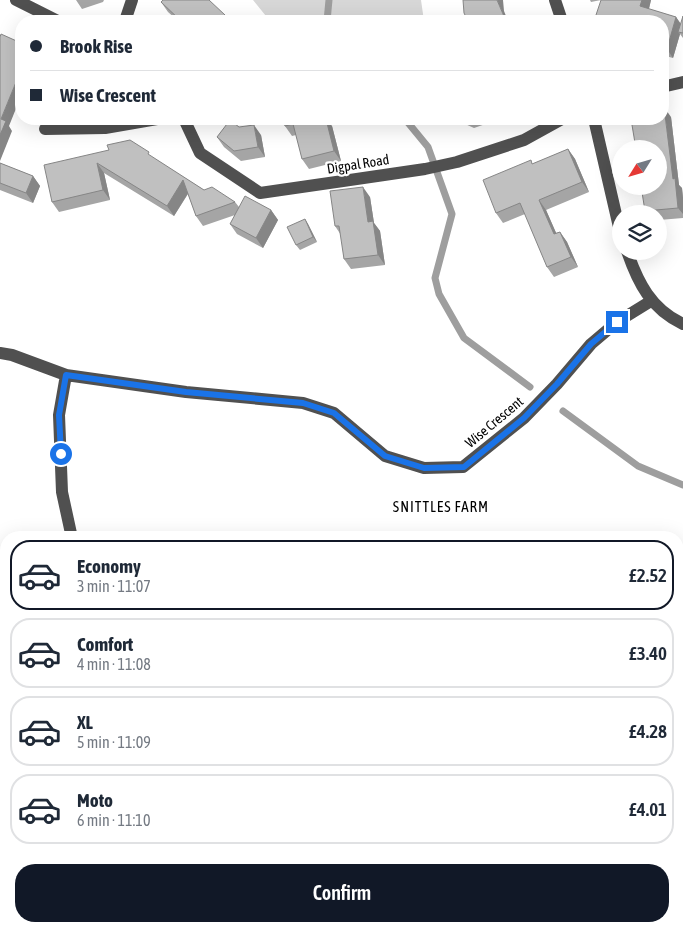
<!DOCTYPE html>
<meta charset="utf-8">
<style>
:root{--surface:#fff;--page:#f6f6f7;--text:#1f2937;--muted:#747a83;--line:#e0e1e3;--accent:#111827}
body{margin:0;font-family:"Asap Condensed",sans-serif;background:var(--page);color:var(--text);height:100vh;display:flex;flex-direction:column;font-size:19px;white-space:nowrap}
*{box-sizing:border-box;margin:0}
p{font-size:16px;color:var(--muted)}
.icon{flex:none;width:28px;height:28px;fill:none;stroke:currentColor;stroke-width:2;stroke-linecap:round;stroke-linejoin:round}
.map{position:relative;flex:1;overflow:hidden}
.drawer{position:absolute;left:0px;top:531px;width:684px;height:401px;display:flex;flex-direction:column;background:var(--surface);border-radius:20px 20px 0 0;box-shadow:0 5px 20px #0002}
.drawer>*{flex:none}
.hud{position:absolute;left:15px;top:15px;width:654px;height:110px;border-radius:20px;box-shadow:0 5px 20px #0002;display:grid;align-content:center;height:110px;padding:0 15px;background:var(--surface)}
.needle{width:32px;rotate:233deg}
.fabs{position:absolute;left:612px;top:140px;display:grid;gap:10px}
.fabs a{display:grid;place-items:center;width:55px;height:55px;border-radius:50%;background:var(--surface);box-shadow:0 5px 20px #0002;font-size:25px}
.end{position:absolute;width:22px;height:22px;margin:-11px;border:6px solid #1a73e8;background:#fff;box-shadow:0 0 0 2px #fff}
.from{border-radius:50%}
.hud b{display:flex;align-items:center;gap:18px;height:48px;font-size:19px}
.hud b+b{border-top:1px solid var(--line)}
.hud i{width:12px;height:12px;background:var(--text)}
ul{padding:9px 0 0;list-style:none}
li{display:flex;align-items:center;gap:15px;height:70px;margin:0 10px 8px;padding:0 5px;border:2px solid var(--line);border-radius:20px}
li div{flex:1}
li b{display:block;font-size:19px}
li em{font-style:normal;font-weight:600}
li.active{border-color:var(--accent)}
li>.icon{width:45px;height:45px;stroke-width:1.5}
.button{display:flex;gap:10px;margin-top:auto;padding:10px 15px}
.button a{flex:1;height:58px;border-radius:20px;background:var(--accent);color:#fff;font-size:20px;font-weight:600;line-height:58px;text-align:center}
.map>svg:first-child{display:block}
</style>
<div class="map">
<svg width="683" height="932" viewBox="0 0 683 932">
<rect width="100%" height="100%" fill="#fff"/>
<path fill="#d7d7d7" d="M253,0H421L424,21H270Z
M683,624V793L678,794V629Z
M6,827V861H0V829Z
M678,911H683V932H449L512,926H678Z"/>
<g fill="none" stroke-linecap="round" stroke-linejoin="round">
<path stroke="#9e9e9e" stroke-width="7" d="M327,21L329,0
M405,119L428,147L452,214L435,278L439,294L464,338L530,387
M563,411L638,466L683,485"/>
<g stroke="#dbdbdb" stroke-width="18">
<path id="highway" d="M678,837H683
M678,885L683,884
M0,895H6
M136,932L194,926"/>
</g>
<path stroke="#505050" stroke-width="12" d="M16,0L58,21
M555,0L562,21
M125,21L132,0
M662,87L683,82
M184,119L200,153L260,193L343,181L425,169L457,162L524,140L562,119
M594,119L621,236
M45,129L105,128L157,119
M627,251C638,283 651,309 683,324
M0,353L12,355L66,375L186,392L303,403L334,413L385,456L424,468L463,467L524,418L557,384L591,344L617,322L651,301
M66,375L59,415L62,492L72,538
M0,636L6,632"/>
<use href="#highway" stroke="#000" stroke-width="15"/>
</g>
<path fill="#a5a5a5" d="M76,0H104L103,2L82,9Z
M590,0H651L649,9L676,17L681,24L683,16V38L680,34L673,58L662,55V21L601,0L591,2Z
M161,2L225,15L229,21H178L168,12Z
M671,117L679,185L682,188L683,198V218L659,220V214H646L645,211Z
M283,119L332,126L341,161L309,169L302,159L296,135L292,136L285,126Z
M454,119H500L474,128Z
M261,135L265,157L241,161L224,147L217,137Z
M568,149L575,159L589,192L546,210L556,233L560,232L567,242L578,267L554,277L547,267L525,214L503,223L496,213L533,164Z
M109,150L152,157L204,190L235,202L239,207L271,210L278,220L263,248L237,234L230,224L235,215L203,226L196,216L188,194L174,216L104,173L110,200L59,212L52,202Z
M0,163L33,176L40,186L33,203L0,190Z
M370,197L374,223L380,231L385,265L351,269L344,259L341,235L335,226Z
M305,219L308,224L317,242L300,250L296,245Z"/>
<path fill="#868686" d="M497,0H503L504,11L508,21H506Z
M642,0H651L647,16L640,6Z
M676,17L682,26L678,32L680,34L673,58L667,49Z
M21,70V96L9,126L12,131L0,161V135L1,119Z
M664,107L671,117L679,185L682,188L683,198V214L678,208L673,179Z
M326,119H327L332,126L341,161L334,151Z
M254,125L261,135L265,157L258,147Z
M568,149L575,159L589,192L582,182Z
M97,163L104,173L110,200L103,190Z
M33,176L40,186L33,203L26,193Z
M183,180L190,190L174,216L167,206Z
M363,187L370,197L374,223L380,231L385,265L378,255L368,222Z
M539,200L546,210L561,244L554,234Z
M271,210L278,220L263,248L256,238Z
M305,219L308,224L317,242L313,237Z
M560,232L567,242L578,267L571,257Z"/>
<path fill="#c0c0c0" stroke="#868686" d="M163,0H209L225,15L218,21H181L161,2Z
M463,0H497L506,21H468L464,13Z
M601,0H642L640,6L676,17L667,49L662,48V21H594Z
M683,16V33L678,32Z
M1,34L21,43V70L1,119L6,121L0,135V37Z
M664,107L673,179L675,178L678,208L645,211L641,186H659V149H636L631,119H662V108Z
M283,119H326L334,151L302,159L293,124L285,126Z
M230,120L239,127L254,125L258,147L234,151L217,137Z
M130,140L149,152L148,154L204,190L212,187L235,202L196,216L183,180L167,206L97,163L103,190L52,202L44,165L109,150L107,145Z
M568,149L582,182L539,200L554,234L560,232L571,257L547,267L520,203L496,213L483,180L531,160L532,164Z
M0,163L33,176L26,193L0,183Z
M363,187L368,222L373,221L378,255L344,259L339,226H335L330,191Z
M245,196L271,210L256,238L230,224Z
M305,219L313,237L296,245L287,227Z"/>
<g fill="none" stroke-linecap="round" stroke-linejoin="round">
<path stroke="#1a73e8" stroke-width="6" d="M61,454L59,415L66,375L186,392L303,403L334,413L385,456L424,468L464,467L524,418L557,384L591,344L617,322"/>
</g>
<g text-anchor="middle" stroke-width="4.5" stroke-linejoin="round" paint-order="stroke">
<g font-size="14" fill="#000" stroke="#fff">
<text transform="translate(358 164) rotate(-9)" y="5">Digpal Road</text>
<text transform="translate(494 422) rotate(-40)" y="5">Wise Crescent</text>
</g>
<g font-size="15" letter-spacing="1" fill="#000" stroke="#fff">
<text x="441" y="512">SNITTLES FARM</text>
</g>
</g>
</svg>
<div class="fabs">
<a><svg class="needle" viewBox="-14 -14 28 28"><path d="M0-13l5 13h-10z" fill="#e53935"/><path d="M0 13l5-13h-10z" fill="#747a83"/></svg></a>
<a><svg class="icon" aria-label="layers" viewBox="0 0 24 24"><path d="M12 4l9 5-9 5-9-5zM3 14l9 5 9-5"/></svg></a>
</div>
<i class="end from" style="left:61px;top:454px"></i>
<i class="end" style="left:617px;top:322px"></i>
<div class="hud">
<b><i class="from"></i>Brook Rise</b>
<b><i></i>Wise Crescent</b>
</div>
<section class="drawer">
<ul>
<li class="active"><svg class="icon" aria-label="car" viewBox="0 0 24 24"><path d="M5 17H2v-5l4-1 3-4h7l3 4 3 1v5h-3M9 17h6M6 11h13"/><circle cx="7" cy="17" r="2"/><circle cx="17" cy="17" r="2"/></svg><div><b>Economy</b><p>3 min · 11:07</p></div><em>£2.52</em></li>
<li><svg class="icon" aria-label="car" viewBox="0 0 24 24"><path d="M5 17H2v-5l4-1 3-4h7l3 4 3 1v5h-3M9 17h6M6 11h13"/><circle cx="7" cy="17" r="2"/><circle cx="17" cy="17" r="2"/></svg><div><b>Comfort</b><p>4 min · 11:08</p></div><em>£3.40</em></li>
<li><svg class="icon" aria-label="car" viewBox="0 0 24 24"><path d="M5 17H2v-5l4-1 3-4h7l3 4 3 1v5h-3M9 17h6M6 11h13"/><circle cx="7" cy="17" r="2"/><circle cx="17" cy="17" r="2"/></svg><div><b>XL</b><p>5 min · 11:09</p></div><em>£4.28</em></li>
<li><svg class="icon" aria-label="car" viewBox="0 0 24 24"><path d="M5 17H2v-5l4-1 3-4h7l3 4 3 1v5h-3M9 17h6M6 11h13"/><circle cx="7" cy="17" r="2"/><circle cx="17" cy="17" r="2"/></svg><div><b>Moto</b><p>6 min · 11:10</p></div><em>£4.01</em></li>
</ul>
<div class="button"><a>Confirm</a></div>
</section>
</div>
